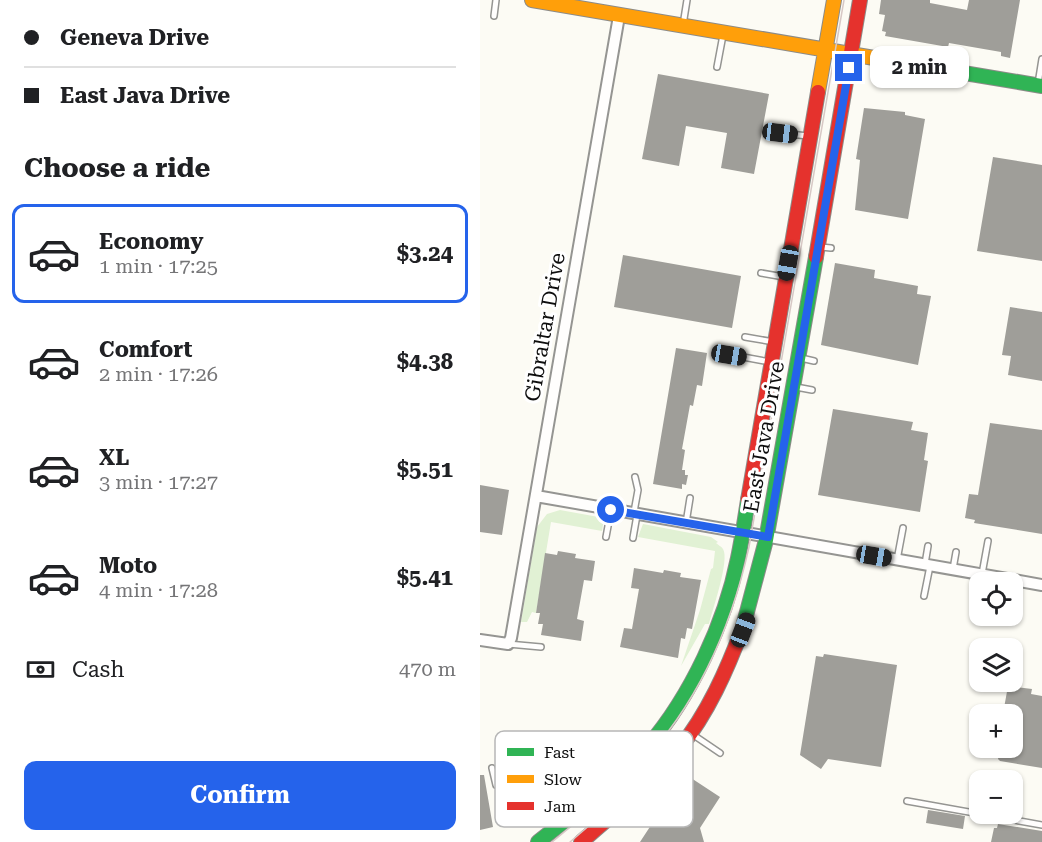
<!DOCTYPE html>
<meta charset="utf-8">
<style>
:root{--surface:#fff;--page:#f6f6f6;--text:#202124;--muted:#757577;--line:#e0e0e0;--accent:#2563eb}
body{margin:0;font-family:"Roboto Serif",serif;background:var(--page);color:var(--text);height:100vh;display:flex;flex-direction:column;font-size:22px;white-space:nowrap}
*{box-sizing:border-box;margin:0}
p{font-size:20px;color:var(--muted)}
.icon{flex:none;width:33px;height:33px;fill:none;stroke:currentColor;stroke-width:2;stroke-linecap:round;stroke-linejoin:round}
.map{position:relative;flex:1;overflow:hidden}
.details{display:flex;flex-direction:column;background:var(--surface);width:480px}
.details>*{flex:none}
.top-card{display:grid;align-content:center;height:132px;padding:0 24px;background:var(--surface)}
.controls{position:absolute;left:489px;top:572px;display:grid;gap:12px}
.controls a{display:grid;place-items:center;width:54px;height:54px;border-radius:12px;background:var(--surface);box-shadow:0 2px 4px #0004;font-size:30px}
.end{position:absolute;width:27px;height:27px;margin:-14px;border:8px solid #2563eb;background:#fff;box-shadow:0 0 0 3px #fff}
.from{border-radius:50%}
.bubble{position:absolute;height:42px;border-radius:12px;background:var(--surface);box-shadow:0 2px 4px #0004;font-size:20px;font-weight:700;line-height:42px;text-align:center}
.car{position:absolute;width:18px;height:36px;margin:-18px -9px;border-radius:8px;box-shadow:0 0 4px 2px #0007;background:linear-gradient(#222 24%,#8ab4d8 0 40%,#222 0 76%,#8ab4d8 0 86%,#222 0)}
.top-card b{display:flex;align-items:center;gap:21px;height:57px;font-size:22px}
.top-card b+b{border-top:2px solid var(--line)}
.top-card i{width:15px;height:15px;background:var(--text)}
ul{padding:0;list-style:none}
li{display:flex;align-items:center;gap:18px;height:99px;margin:0 12px 9px;padding:0 12px;border:3px solid transparent;border-radius:12px}
li div{flex:1}
li b{display:block;font-size:22px}
li em{font-style:normal;font-weight:700}
li.active{border-color:var(--accent)}
li>.icon{width:54px;height:54px;stroke-width:1.5}
h2{padding:0 24px;font-size:27px;line-height:72px}
.pay{display:flex;align-items:center;gap:15px;height:66px;padding:0 24px;font-size:22px}
.pay p{margin-inline-start:auto}
.action{display:flex;gap:12px;margin-top:auto;padding:12px 24px}
.action a{flex:1;height:69px;border-radius:12px;background:var(--accent);color:#fff;font-size:24px;font-weight:700;line-height:69px;text-align:center}
main{display:flex;flex:1;min-height:0}
.map>svg:first-child{display:block}
</style>
<main>
<section class="details">
<div class="top-card">
<b><i class="from"></i>Geneva Drive</b>
<b><i></i>East Java Drive</b>
</div>
<h2>Choose a ride</h2>
<ul>
<li class="active"><svg class="icon" aria-label="car" viewBox="0 0 24 24"><path d="M5 17H2v-5l4-1 3-4h7l3 4 3 1v5h-3M9 17h6M6 11h13"/><circle cx="7" cy="17" r="2"/><circle cx="17" cy="17" r="2"/></svg><div><b>Economy</b><p>1 min · 17:25</p></div><em>$3.24</em></li>
<li><svg class="icon" aria-label="car" viewBox="0 0 24 24"><path d="M5 17H2v-5l4-1 3-4h7l3 4 3 1v5h-3M9 17h6M6 11h13"/><circle cx="7" cy="17" r="2"/><circle cx="17" cy="17" r="2"/></svg><div><b>Comfort</b><p>2 min · 17:26</p></div><em>$4.38</em></li>
<li><svg class="icon" aria-label="car" viewBox="0 0 24 24"><path d="M5 17H2v-5l4-1 3-4h7l3 4 3 1v5h-3M9 17h6M6 11h13"/><circle cx="7" cy="17" r="2"/><circle cx="17" cy="17" r="2"/></svg><div><b>XL</b><p>3 min · 17:27</p></div><em>$5.51</em></li>
<li><svg class="icon" aria-label="car" viewBox="0 0 24 24"><path d="M5 17H2v-5l4-1 3-4h7l3 4 3 1v5h-3M9 17h6M6 11h13"/><circle cx="7" cy="17" r="2"/><circle cx="17" cy="17" r="2"/></svg><div><b>Moto</b><p>4 min · 17:28</p></div><em>$5.41</em></li>
</ul>
<div class="pay"><svg class="icon" aria-label="cash" viewBox="0 0 24 24"><path d="M3 7h18v10H3z"/><circle cx="12" cy="12" r="2"/></svg>Cash<p>470 m</p></div>
<div class="action"><a>Confirm</a></div>
</section>
<div class="map">
<svg width="562" height="842" viewBox="0 0 562 842">
<rect width="100%" height="100%" fill="#fcfbf4"/>
<path fill="#e1f1d4" d="M80,510L124,518L122,531L71,522L56,613L52,612L47,622H41L57,527L67,514Z
M163,524L231,537L238,542L236,543C238,545 241,546 243,549C250,560 232,611 229,624H225L201,666L220,610L231,569L233,568L235,551L158,537Z"/>
<path fill="#9f9e99" d="M401,0H450V3L487,10L489,0H540L530,58L521,56V52L469,43L468,47L405,36L406,32L402,31L405,15L399,14Z
M178,74L289,94L274,174L241,168L247,133L206,126L199,166L162,159Z
M384,108L425,112V115L445,119L428,219L375,210L380,160L376,159Z
M513,157L562,165V261L497,251Z
M143,255L261,276L252,328L134,307Z
M355,263L395,270L394,278L438,286L437,294L451,296L438,365L341,345Z
M530,307L562,312V381L528,375L531,356L522,355Z
M196,348L227,353L222,386L217,385L213,406L210,405L202,449L205,450L202,470H205V475H208L206,485L202,484V489L173,484Z
M353,409L433,422L431,430L448,433L444,460L448,461L440,512L338,495Z
M510,423L562,430V534L494,523L495,520L485,518L489,494L498,495Z
M0,485L29,490L22,535L0,532Z
M78,551L96,554L95,558L115,561L112,581L104,580L97,619L104,621L101,641L61,635L63,624H58L60,613H56L65,553L77,555Z
M154,568L183,573L184,570L201,573L200,577L221,580L212,629L207,628L205,639L201,638L198,658L140,647L144,628L152,629L159,589L151,588Z
M344,654L417,665L401,767L348,759L341,769L320,755L336,656L343,657Z
M528,686L552,689L551,694L562,696V768L520,761L518,759L520,749L532,747V714H527L528,709L524,708Z
M0,775H4L13,827L0,830Z
M208,776L240,797L220,828L224,842H160L177,816L181,818Z
M448,810L485,816L483,829L446,823Z
M518,824L562,831V842H511L514,828H517Z"/>
<g fill="none" stroke-linecap="round" stroke-linejoin="round">
<g stroke="#959592" stroke-width="8">
<path id="lane" d="M14,16L16,0
M203,25L207,0
M237,67L243,35
M558,84L562,59
M300,133L328,136
M341,247L351,248
M281,273L304,277
M265,337L294,342
M236,352L290,362
M321,358L334,361
M316,387L332,390
M154,512L158,490L155,477
M206,523L210,498
M126,537L131,510
M153,538L157,515
M417,560L423,528
M445,564L448,546
M473,569L476,552
M502,574L508,541
M444,596L450,566
M28,644L61,647
M212,734L240,753
M12,768L16,785
M82,786L97,810
M427,801L562,825"/>
</g>
<g stroke="#959592" stroke-width="14">
<path id="street" d="M56,496L562,585
M0,640L28,644L31,638L139,16"/>
</g>
<g stroke="#8c8b88" stroke-width="16">
<path id="fast" d="M406,60L562,86
M263,627L286,540L336,257
M58,842C96,812 136,783 168,746C211,696 245,623 258,558C262,539 265,519 268,500"/>
</g>
<g stroke="#8c8b88" stroke-width="16">
<path id="slow" d="M52,0L406,60
M338,92L354,0"/>
</g>
<g stroke="#8c8b88" stroke-width="16">
<path id="jam" d="M336,257L380,0
M268,500L338,92
M101,842C135,813 170,784 199,749C228,713 247,670 263,627"/>
</g>
<use href="#lane" stroke="#fffefd" stroke-width="5"/>
<use href="#street" stroke="#fffefd" stroke-width="10"/>
<use href="#fast" stroke="#30b455" stroke-width="14"/>
<use href="#slow" stroke="#ff9f0a" stroke-width="14"/>
<use href="#jam" stroke="#e5322d" stroke-width="14"/>
<path stroke="#d7c8c5" stroke-width="1.5" d="M72,842C102,817 132,794 159,766C217,705 251,629 269,547L364,0
M90,842L140,799L189,743"/>
</g>
<g fill="none" stroke-linecap="round" stroke-linejoin="round">
<path stroke="#2563eb" stroke-width="8" d="M131,510L288,537L369,68"/>
</g>
<g text-anchor="middle" stroke-width="6" stroke-linejoin="round" paint-order="stroke">
<g font-size="21" fill="#0e0e0e" stroke="#fff">
<text transform="translate(65 327) rotate(-80)" y="7">Gibraltar Drive</text>
<text transform="translate(284 437) rotate(-80)" y="7">East Java Drive</text>
</g>
</g>
<rect x="15" y="731" width="198" height="96" rx="9" fill="#fff" stroke="#b7b7b7" stroke-width="1.5"/>
<rect x="27" y="748" width="27" height="8" fill="#30b455"/>
<rect x="27" y="775" width="27" height="8" fill="#ff9f0a"/>
<rect x="27" y="802" width="27" height="8" fill="#e5322d"/>
<g font-size="16" fill="#0e0e0e">
<text x="64" y="758">Fast</text>
<text x="64" y="785">Slow</text>
<text x="64" y="812">Jam</text>
</g>
</svg>
<div class="controls">
<a><svg class="icon" aria-label="locate" viewBox="0 0 24 24"><circle cx="12" cy="12" r="6"/><path d="M12 2v4M12 18v4M2 12h4M18 12h4"/></svg></a>
<a><svg class="icon" aria-label="layers" viewBox="0 0 24 24"><path d="M12 4l9 5-9 5-9-5zM3 14l9 5 9-5"/></svg></a>
<a>+</a>
<a>−</a>
</div>
<i class="end from" style="left:131px;top:510px"></i>
<i class="end" style="left:369px;top:68px"></i>
<div class="bubble" style="left:390px;top:46px;width:99px">2 min</div>
<i class="car" style="left:300px;top:133px;rotate:97deg"></i>
<i class="car" style="left:308px;top:263px;rotate:190deg"></i>
<i class="car" style="left:249px;top:355px;rotate:100deg"></i>
<i class="car" style="left:394px;top:556px;rotate:100deg"></i>
<i class="car" style="left:263px;top:630px;rotate:21deg"></i>
</div>
</main>
